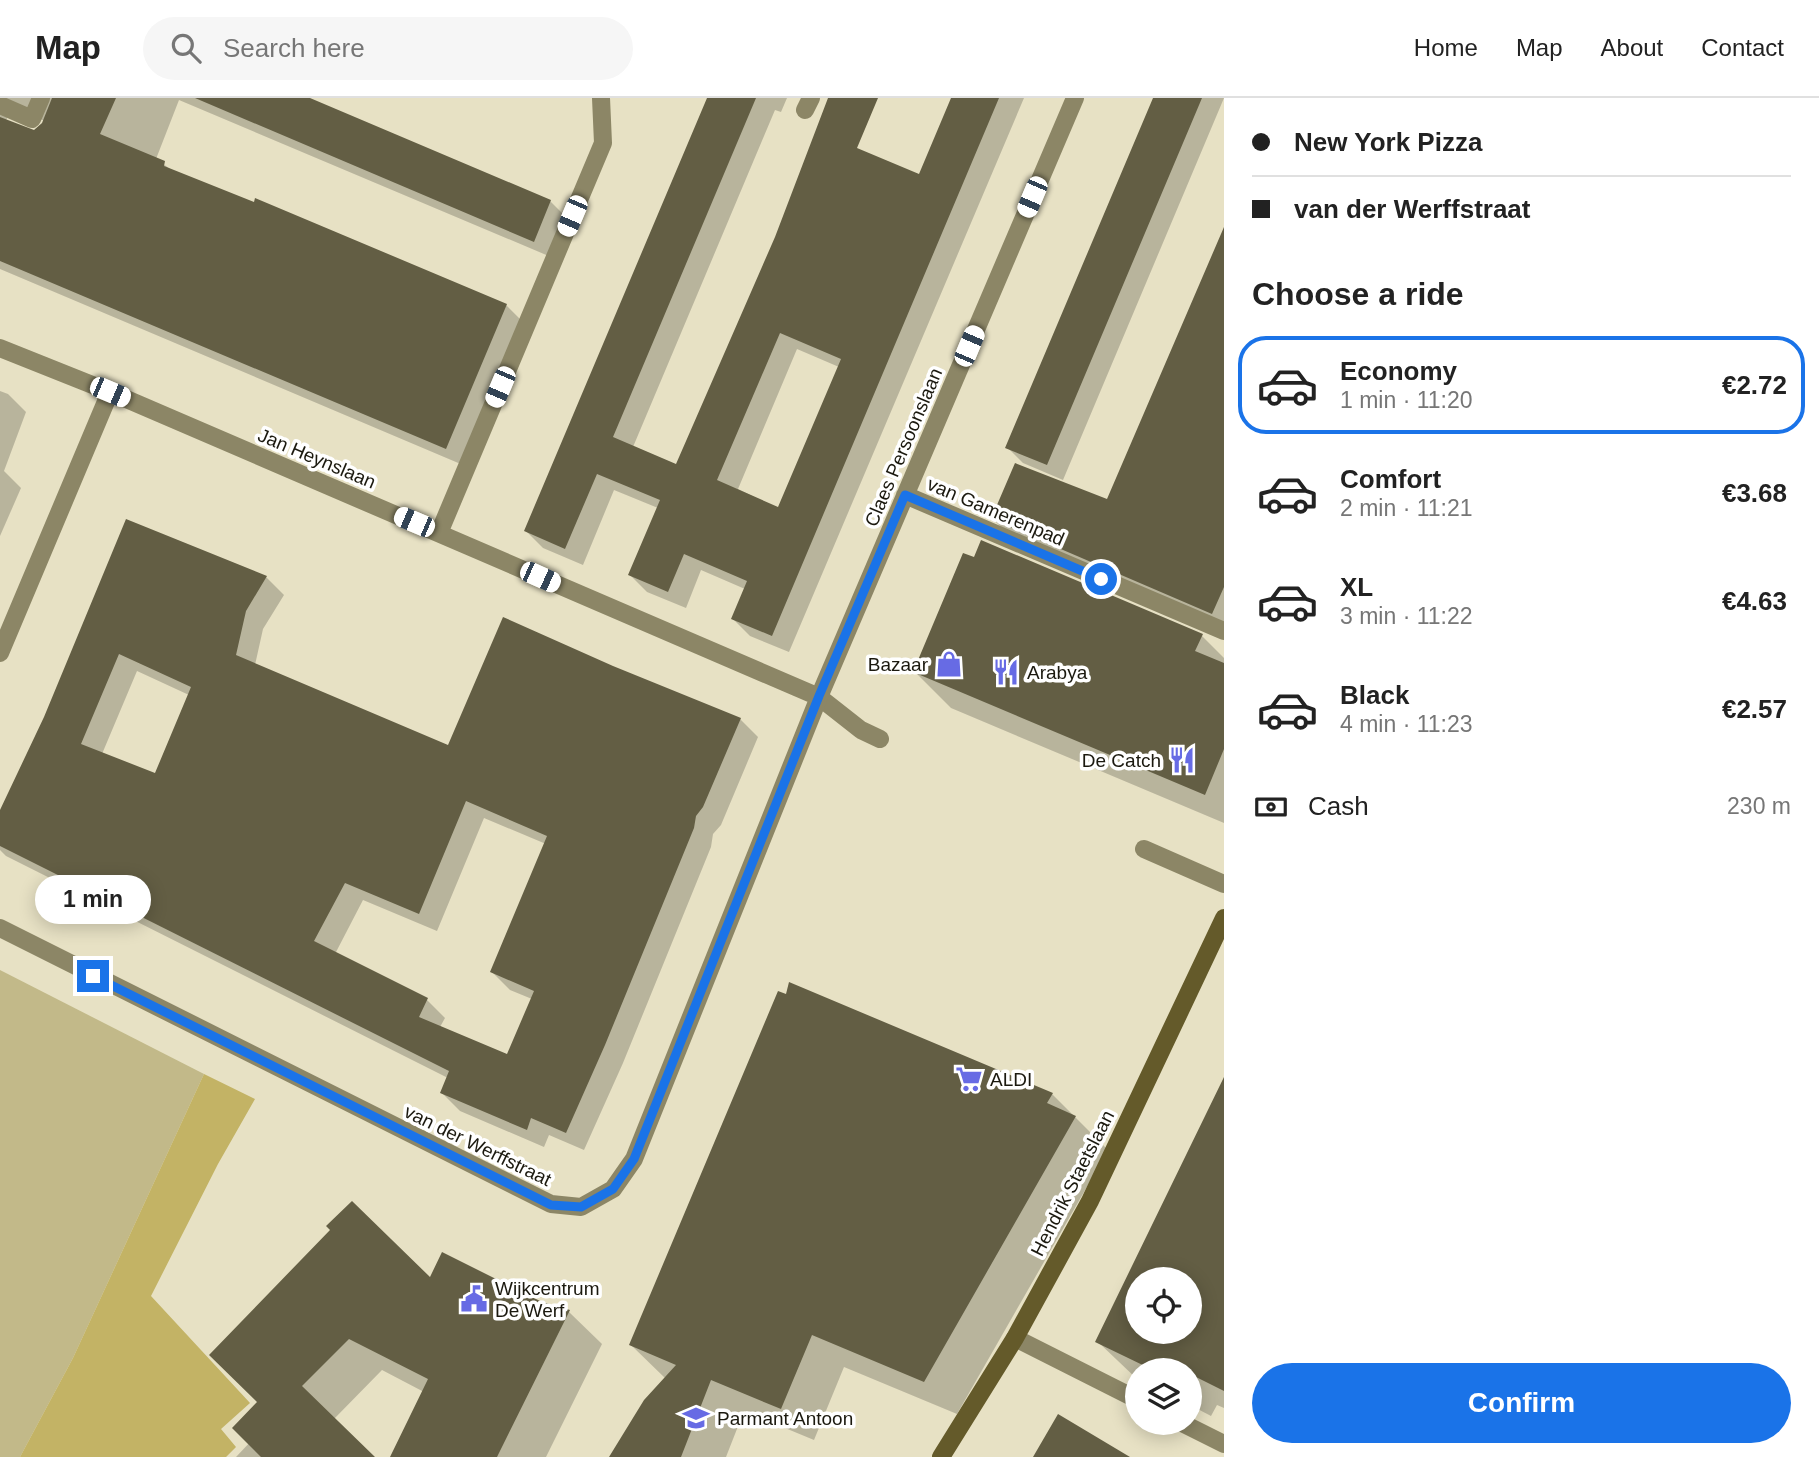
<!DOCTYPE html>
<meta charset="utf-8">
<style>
:root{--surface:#fff;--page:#f6f6f6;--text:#222;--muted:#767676;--line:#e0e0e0;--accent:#1a73e8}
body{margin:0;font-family:Helvetica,sans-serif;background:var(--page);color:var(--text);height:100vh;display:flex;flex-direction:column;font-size:26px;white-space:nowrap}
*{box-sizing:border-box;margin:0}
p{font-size:23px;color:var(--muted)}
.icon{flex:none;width:38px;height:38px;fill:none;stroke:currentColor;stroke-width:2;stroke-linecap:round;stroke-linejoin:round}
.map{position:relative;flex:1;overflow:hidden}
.panel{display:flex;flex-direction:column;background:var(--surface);width:595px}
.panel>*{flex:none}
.top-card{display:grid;align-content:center;height:154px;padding:0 28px;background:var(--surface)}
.tools{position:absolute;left:1125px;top:1169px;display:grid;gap:14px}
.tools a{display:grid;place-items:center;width:77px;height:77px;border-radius:50%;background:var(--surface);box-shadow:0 4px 18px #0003;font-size:35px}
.end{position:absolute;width:32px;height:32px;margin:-16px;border:9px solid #1a73e8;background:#fff;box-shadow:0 0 0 4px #fff}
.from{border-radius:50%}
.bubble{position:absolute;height:49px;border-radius:24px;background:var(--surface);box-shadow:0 4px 18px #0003;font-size:23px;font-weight:700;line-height:49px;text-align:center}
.car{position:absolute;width:21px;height:42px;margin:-21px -10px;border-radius:9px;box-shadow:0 0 5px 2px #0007;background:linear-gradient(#fff 24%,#345 0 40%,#fff 0 76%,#345 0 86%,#fff 0)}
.top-card b{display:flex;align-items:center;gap:24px;height:66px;font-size:26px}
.top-card b+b{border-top:2px solid var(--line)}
.top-card i{width:18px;height:18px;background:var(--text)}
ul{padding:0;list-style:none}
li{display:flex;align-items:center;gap:21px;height:98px;margin:0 14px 10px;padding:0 14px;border:4px solid transparent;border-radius:28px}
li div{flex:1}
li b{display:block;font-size:26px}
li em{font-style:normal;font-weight:700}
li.on{border-color:var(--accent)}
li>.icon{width:63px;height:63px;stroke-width:1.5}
h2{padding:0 28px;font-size:32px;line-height:84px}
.pay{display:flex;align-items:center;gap:18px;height:77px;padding:0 28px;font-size:26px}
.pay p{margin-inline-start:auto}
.action{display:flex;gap:14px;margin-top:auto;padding:14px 28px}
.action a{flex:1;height:80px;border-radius:42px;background:var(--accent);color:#fff;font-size:28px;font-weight:700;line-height:80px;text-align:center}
header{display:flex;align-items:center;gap:42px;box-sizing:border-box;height:98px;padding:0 35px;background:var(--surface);border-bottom:2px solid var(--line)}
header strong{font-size:33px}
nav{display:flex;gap:38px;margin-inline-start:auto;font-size:24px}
.search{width:490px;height:63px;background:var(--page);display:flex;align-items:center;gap:18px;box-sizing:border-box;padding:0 24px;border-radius:38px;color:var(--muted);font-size:26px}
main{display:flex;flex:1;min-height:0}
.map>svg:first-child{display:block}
</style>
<header>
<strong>Map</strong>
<div class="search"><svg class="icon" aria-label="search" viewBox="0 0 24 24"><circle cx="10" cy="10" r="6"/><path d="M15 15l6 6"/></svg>Search here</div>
<nav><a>Home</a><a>Map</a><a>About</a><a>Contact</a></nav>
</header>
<main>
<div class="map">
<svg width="1224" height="1359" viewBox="0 0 1224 1359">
<rect width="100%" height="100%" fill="#e7e1c4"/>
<path fill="#c2b989" d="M0,872L204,976L73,1260L20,1359H0Z"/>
<path fill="#c3b365" d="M204,976L255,1001L218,1066L151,1198L250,1305L221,1331L236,1349L226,1359H20L73,1260Z"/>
<path fill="#0003" fill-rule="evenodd" d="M0,0H305L550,103L567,120L551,159L179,2L156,61L173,73L506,207L523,224L463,367L0,171ZM17,12L45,23L34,34L6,23L9,15Z
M709,0H787L781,14L775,12L633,349L677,369L776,139L920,78L953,0H1024L789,554L750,538L733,521L745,491L701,472L686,510L647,494L630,477L658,410L614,392L583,467L543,450L526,433ZM797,251L839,269L779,411L738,391Z
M1155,0H1224L1063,382L1023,365L1007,349Z
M1224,137V528L1009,437L993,421L1107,404Z
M0,293L8,296L26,314L4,373L21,390L0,438Z
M127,423L266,479L284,497L263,531L255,567L449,649L612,570L740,621L758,639L721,727L713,736L711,749L623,965L584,1052L549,1037L544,1049L460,1013L442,995L448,980L6,758L0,752V715L46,619ZM137,573L189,597L156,678L102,656ZM484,720L546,746L492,874L510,892L532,901L507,958L440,929L445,920L427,902L335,856L363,802L437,833Z
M1202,538L1224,560V725L951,610L915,574Z
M1224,982V1310L1217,1307L1211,1318L1190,1307V1272H1138V1282L1097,1243ZM1138,1181H1190V1234H1138Z
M1052,996L1108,1052L957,1316L844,1269L814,1342L744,1313L726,1359H611L666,1281L631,1247Z
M431,1182L569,1214L602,1246L546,1359H392L424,1294L382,1272L334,1321L372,1359H313L259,1304Z
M253,1341L272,1359H236Z"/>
<path fill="#635e44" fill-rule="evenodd" d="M52,0H116L100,36L165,63L164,68L254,104L255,100L507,206L446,351L0,163V19L34,32L42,25Z
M195,0H310L551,102L534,144Z
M707,0H756L613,339L676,366L775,139L828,0H878L857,50L919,76L951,0H999L772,538L731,521L747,483L684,456L668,494L628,477L660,402L597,376L565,451L524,433ZM780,235L841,261L778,409L717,382Z
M1153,0H1202L1047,367L1005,350Z
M1224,129V489L1212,516L991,421L1015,365L1107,401Z
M126,421L267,478L246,513L236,557L448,647L503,519L613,568L741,620L703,709L696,718L694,730L605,947L566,1035L531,1020L527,1032L440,995L449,973L0,748V712L44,619ZM119,556L191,589L155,675L81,646ZM466,703L547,738L490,874L534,893L507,956L419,919L428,900L314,843L345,785L419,816Z
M981,442L1203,536L1195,553L1224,565V651L1205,697L913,574L963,455L974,459Z
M789,884L1053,995L1047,1005L1076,1018L924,1284L812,1237L781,1311L711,1282L681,1359H609L644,1302L676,1267L629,1247L778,893L786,896Z
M1224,979V1293L1190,1276V1272H1153L1095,1244ZM1138,1181H1190V1234H1138Z
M352,1103L430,1179L442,1154L542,1204L570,1212L497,1359H390L428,1281L349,1241L302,1288L375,1359H261L232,1330L257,1304L209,1257L330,1132L326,1128Z
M1058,1316L1130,1359H1033Z"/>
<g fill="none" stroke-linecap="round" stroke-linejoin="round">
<path stroke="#8c8666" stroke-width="18" d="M0,7L32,21L41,0
M805,12L811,0
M819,599L861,632L880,641
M1144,751L1224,786"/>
<path stroke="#8c8666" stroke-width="18" d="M0,250L110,294L819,599
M905,397L1224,533
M439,435L603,45L601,0
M0,555L110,294
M0,830L551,1106L581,1109L613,1091L634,1061L819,599L1075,0
M1015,1240L1138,1302
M1182,1325L1224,1346"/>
<path stroke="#645a2a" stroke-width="18" d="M941,1359L1015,1240L1090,1103L1224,820"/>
</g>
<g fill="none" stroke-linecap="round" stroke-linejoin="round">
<path stroke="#1a73e8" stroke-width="9" d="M93,878L551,1107L581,1109L613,1091L634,1061L819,598L905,397L1101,481"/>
</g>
<defs>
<g id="shop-bare" transform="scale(2.1)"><path d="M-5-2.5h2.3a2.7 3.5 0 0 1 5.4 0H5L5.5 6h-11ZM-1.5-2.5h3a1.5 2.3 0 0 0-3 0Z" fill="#676be4" stroke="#fff" stroke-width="2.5" paint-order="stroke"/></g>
<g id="restaurant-bare" transform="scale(2.1)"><path d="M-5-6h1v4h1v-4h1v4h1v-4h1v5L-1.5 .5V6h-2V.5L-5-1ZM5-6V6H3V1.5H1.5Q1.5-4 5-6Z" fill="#676be4" stroke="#fff" stroke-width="2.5" paint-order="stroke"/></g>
<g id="supermarket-bare" transform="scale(2.1)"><path d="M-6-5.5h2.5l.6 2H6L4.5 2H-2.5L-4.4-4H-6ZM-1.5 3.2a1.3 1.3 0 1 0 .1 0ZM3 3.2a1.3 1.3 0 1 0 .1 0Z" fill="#676be4" stroke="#fff" stroke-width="2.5" paint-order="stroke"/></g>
<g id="civic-bare" transform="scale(2.1)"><path d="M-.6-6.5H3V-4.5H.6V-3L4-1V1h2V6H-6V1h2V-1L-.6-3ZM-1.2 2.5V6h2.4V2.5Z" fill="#676be4" stroke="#fff" stroke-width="2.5" paint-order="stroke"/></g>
<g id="school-bare" transform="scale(2.1)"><path d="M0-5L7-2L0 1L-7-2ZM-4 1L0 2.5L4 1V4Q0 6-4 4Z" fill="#676be4" stroke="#fff" stroke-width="2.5" paint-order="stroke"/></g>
</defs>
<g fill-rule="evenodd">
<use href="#shop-bare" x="949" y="566"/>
<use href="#restaurant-bare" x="1006" y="574"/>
<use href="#restaurant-bare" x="1182" y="662"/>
<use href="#supermarket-bare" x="969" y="981"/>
<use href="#civic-bare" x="474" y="1201"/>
<use href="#school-bare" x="696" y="1320"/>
</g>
<g text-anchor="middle" stroke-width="7" stroke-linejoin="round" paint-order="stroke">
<g font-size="19" fill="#1b190f" stroke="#fff">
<text transform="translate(903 349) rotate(-67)" y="7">Claes Persoonslaan</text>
<text transform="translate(317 360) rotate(23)" y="7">Jan Heynslaan</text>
<text transform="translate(996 413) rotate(23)" y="7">van Gamerenpad</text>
<text transform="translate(478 1047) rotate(26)" y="7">van der Werffstraat</text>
<text transform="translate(1072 1085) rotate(-63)" y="7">Hendrik Staetslaan</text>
</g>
<g font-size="19" fill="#1b190f" stroke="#fff" text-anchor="start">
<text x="928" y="573" text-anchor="end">Bazaar</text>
<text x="1027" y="581">Arabya</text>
<text x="1161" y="669" text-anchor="end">De Catch</text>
<text x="990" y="988">ALDI</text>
<text x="495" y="1197">Wijkcentrum<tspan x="495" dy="22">De Werf</tspan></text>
<text x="717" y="1327">Parmant Antoon</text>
</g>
</g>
</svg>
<div class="tools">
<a><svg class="icon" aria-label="locate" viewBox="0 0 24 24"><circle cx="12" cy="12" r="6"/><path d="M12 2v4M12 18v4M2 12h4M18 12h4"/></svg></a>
<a><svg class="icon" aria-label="layers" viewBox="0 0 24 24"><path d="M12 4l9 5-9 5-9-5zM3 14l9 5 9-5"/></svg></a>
</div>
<i class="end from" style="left:1101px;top:481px"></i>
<i class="end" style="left:93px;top:878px"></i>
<div class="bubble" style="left:35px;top:777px;width:116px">1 min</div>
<i class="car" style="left:1032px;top:99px;rotate:203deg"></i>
<i class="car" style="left:572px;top:118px;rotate:203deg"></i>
<i class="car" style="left:969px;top:248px;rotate:23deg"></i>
<i class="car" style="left:500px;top:289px;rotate:203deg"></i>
<i class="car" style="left:110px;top:294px;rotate:113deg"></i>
<i class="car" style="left:414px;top:424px;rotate:293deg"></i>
<i class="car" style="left:540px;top:479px;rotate:114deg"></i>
</div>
<section class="panel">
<div class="top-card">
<b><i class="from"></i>New York Pizza</b>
<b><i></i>van der Werffstraat</b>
</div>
<h2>Choose a ride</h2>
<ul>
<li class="on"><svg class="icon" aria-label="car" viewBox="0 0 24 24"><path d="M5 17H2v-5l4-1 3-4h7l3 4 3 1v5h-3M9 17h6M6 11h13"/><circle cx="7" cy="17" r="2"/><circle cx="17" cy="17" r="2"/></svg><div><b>Economy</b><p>1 min · 11:20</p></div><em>€2.72</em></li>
<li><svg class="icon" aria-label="car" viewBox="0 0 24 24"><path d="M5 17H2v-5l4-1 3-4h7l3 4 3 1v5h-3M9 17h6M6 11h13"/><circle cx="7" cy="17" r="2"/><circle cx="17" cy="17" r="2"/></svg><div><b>Comfort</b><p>2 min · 11:21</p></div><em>€3.68</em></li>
<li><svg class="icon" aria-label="car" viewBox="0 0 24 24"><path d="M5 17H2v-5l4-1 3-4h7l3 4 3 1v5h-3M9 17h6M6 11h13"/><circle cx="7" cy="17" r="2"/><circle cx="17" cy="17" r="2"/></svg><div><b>XL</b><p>3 min · 11:22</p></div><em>€4.63</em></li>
<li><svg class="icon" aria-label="car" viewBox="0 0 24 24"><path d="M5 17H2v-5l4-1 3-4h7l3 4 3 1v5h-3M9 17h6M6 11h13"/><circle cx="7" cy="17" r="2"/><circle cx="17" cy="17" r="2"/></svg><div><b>Black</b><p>4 min · 11:23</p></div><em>€2.57</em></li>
</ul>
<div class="pay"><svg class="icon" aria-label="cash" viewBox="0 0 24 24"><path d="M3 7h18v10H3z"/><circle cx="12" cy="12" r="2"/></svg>Cash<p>230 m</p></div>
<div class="action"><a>Confirm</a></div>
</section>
</main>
